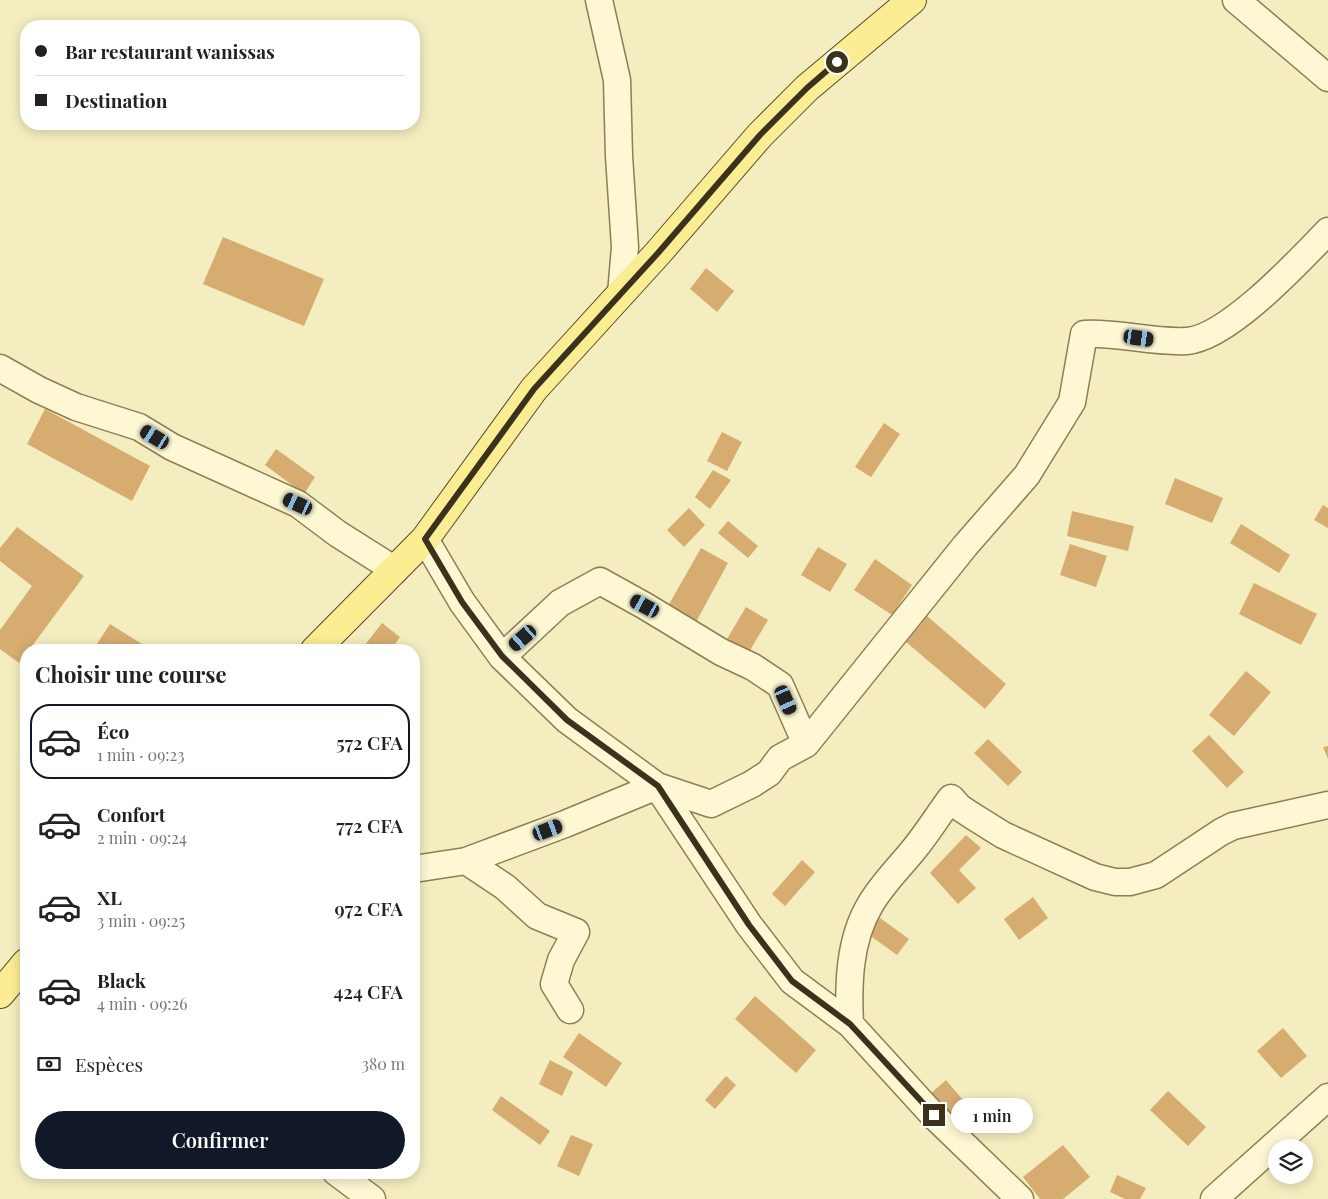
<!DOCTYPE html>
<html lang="fr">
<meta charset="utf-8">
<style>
:root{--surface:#fff;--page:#f6f6f6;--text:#222;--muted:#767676;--line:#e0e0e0;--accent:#111827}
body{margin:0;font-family:"Playfair Display",serif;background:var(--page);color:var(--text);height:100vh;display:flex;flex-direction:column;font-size:19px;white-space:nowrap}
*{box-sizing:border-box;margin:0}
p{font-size:16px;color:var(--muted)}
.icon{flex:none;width:28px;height:28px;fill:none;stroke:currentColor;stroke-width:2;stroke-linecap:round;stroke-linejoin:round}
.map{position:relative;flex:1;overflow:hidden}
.panel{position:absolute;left:20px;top:644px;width:400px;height:535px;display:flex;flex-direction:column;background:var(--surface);border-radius:20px;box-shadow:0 2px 12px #0003}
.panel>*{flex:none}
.hud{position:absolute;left:20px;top:20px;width:400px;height:110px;border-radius:20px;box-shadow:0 2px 12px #0003;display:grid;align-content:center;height:110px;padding:0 15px;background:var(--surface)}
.controls{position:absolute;left:1268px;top:1139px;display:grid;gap:10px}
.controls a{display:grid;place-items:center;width:45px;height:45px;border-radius:50%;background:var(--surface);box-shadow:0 2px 12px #0003;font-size:25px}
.end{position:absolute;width:22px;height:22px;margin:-11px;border:6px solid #3c311b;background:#fff;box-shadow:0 0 0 2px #fff}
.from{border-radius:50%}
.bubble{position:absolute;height:35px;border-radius:18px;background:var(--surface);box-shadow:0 2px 12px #0003;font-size:16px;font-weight:600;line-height:35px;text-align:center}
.car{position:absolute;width:15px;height:30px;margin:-15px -8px;border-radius:6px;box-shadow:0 0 4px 1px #0007;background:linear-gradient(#222 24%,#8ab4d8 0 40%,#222 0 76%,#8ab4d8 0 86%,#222 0)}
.hud b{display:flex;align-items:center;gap:18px;height:48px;font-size:19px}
.hud b+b{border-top:1px solid var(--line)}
.hud i{width:12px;height:12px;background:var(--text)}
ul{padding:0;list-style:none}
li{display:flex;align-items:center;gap:15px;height:75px;margin:0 10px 8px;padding:0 5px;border:2px solid transparent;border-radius:20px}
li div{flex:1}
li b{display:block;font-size:19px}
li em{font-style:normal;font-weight:600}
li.on{border-color:var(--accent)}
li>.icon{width:45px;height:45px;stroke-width:1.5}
h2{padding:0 15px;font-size:22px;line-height:60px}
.pay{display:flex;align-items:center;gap:12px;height:55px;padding:0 15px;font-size:19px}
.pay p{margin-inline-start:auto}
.action{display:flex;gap:10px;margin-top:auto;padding:10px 15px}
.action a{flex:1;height:58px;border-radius:30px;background:var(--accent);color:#fff;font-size:20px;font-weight:600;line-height:58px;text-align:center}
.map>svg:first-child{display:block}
</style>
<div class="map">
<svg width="1328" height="1199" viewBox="0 0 1328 1199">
<rect width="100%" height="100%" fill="#f3edbf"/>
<path fill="#d6ac70" d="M223,237L324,279L304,326L203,284Z
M706,268L734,291L717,312L690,289Z
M45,409L150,466L132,501L27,444Z
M884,423L900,434L871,477L855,467Z
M722,432L742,442L727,471L707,461Z
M276,449L315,477L304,494L265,465Z
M713,470L731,480L710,509L695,497Z
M1175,478L1223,498L1212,523L1165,504Z
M1323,505L1328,508V528L1314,520Z
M689,508L705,525L684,547L667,530Z
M1072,511L1134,526L1128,551L1067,536Z
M728,521L758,546L748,558L718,533Z
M1241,524L1290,555L1279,573L1230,543Z
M17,527L84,576L29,650H26V654L19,663L0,649V630L32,586L0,561V548Z
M1070,544L1107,556L1096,587L1060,575Z
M818,547L847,564L830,592L801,575Z
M701,548L728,563L696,622L668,606Z
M875,559L912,585L892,615L854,590Z
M1254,583L1317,614L1301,645L1239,614Z
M746,607L768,620L749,652L727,639Z
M927,616L1006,684L985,709L906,642Z
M382,623L400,637L393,647L396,650H361Z
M110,624L142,644L139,650H93Z
M1246,671L1271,692L1234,736L1209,715Z
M1209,735L1244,772L1227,788L1192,751Z
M988,739L1022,772L1008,786L974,753Z
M1328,746V759L1323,747Z
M966,835L981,848L959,870L976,888L958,904L930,873Z
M802,860L815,872L785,906L772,894Z
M1033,897L1048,918L1019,940L1004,919Z
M880,918L909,939L897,955L868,934Z
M755,996L816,1050L796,1073L735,1019Z
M1283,1028L1307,1056L1281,1078L1257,1051Z
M579,1033L622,1063L606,1087L563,1057Z
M550,1060L573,1072L562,1096L539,1084Z
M726,1076L736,1085L715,1109L705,1100Z
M946,1080L974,1113L958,1127L930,1094Z
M1168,1091L1206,1127L1188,1146L1150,1110Z
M501,1096L550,1131L540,1145L492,1110Z
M571,1135L593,1144L579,1176L557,1166Z
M1063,1145L1090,1177L1063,1199H1040L1023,1177Z
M1117,1175L1146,1188L1140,1199H1125L1110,1192Z"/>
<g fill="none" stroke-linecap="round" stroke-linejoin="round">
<g stroke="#8e7d55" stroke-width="29">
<path id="minor" d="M599,0L617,80L619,156L625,247L621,294
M1236,0L1328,78
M0,368L39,390L76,407L139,427L172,447L298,504L338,534L395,570
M425,539L462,602L502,657L567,720L657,786L711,804L752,784L769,773L780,758L806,744L965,546L1027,475L1072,402L1084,334C1118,332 1152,343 1187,341C1228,338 1299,261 1328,231
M502,657L560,603L600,581L645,606L721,652L753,667L780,685L806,744
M657,786L749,925L792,981L850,1024L933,1115L1020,1199
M466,861L505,887L537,916L576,932L561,960L554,984L570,1010
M414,869L466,861L565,824L657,786
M850,1024C848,985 849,940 870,905C882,884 900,867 915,848C928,832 939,814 951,798L959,807L971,815L1003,835L1095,877L1115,882H1130L1156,875L1221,832L1233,826L1328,805
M336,1172L372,1199
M1214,1199L1328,1097"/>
</g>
<g stroke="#5b492a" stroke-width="30">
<path id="major" d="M315,650L425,539L534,389L658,253L760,135L807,88L912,0
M0,994L26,963"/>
</g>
<use href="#minor" stroke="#fdf8d3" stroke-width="26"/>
<use href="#major" stroke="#fbed92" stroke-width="28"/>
</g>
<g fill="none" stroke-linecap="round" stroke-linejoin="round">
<path stroke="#3c311b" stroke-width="6" d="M837,62L807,88L760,135L658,253L534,389L425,539L462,602L502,656L567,720L658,786L749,925L792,981L850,1024L934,1115"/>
</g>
</svg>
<div class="controls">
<a><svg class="icon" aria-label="layers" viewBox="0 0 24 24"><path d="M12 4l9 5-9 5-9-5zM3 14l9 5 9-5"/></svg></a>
</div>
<i class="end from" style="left:837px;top:62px"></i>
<i class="end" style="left:934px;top:1115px"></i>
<div class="bubble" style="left:951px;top:1098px;width:82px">1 min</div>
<i class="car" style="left:1139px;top:338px;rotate:98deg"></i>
<i class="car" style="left:155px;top:437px;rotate:301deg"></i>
<i class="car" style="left:298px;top:504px;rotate:295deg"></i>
<i class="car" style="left:645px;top:606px;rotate:298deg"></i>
<i class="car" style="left:523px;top:638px;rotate:229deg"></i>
<i class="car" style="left:786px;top:700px;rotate:156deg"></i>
<i class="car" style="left:548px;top:830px;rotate:69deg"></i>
<div class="hud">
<b><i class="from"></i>Bar restaurant wanissas</b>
<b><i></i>Destination</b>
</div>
<section class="panel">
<h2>Choisir une course</h2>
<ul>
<li class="on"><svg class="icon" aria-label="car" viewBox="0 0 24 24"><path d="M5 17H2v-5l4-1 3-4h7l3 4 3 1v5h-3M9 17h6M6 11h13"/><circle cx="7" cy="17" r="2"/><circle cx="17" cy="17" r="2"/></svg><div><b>Éco</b><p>1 min · 09:23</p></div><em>572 CFA</em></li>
<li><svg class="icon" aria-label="car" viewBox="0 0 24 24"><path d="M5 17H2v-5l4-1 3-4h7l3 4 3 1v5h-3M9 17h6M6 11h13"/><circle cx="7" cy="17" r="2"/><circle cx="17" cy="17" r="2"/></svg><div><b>Confort</b><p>2 min · 09:24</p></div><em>772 CFA</em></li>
<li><svg class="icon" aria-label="car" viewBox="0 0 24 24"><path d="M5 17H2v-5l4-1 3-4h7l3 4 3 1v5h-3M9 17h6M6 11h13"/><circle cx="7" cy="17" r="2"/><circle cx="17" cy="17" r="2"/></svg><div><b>XL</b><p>3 min · 09:25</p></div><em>972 CFA</em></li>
<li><svg class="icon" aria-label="car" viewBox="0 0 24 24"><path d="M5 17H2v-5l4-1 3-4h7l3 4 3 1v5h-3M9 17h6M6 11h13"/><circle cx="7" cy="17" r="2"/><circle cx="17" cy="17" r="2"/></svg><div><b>Black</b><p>4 min · 09:26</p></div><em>424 CFA</em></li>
</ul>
<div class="pay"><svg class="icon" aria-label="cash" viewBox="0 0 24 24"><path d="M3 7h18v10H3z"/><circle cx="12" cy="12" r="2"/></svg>Espèces<p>380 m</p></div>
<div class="action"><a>Confirmer</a></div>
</section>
</div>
